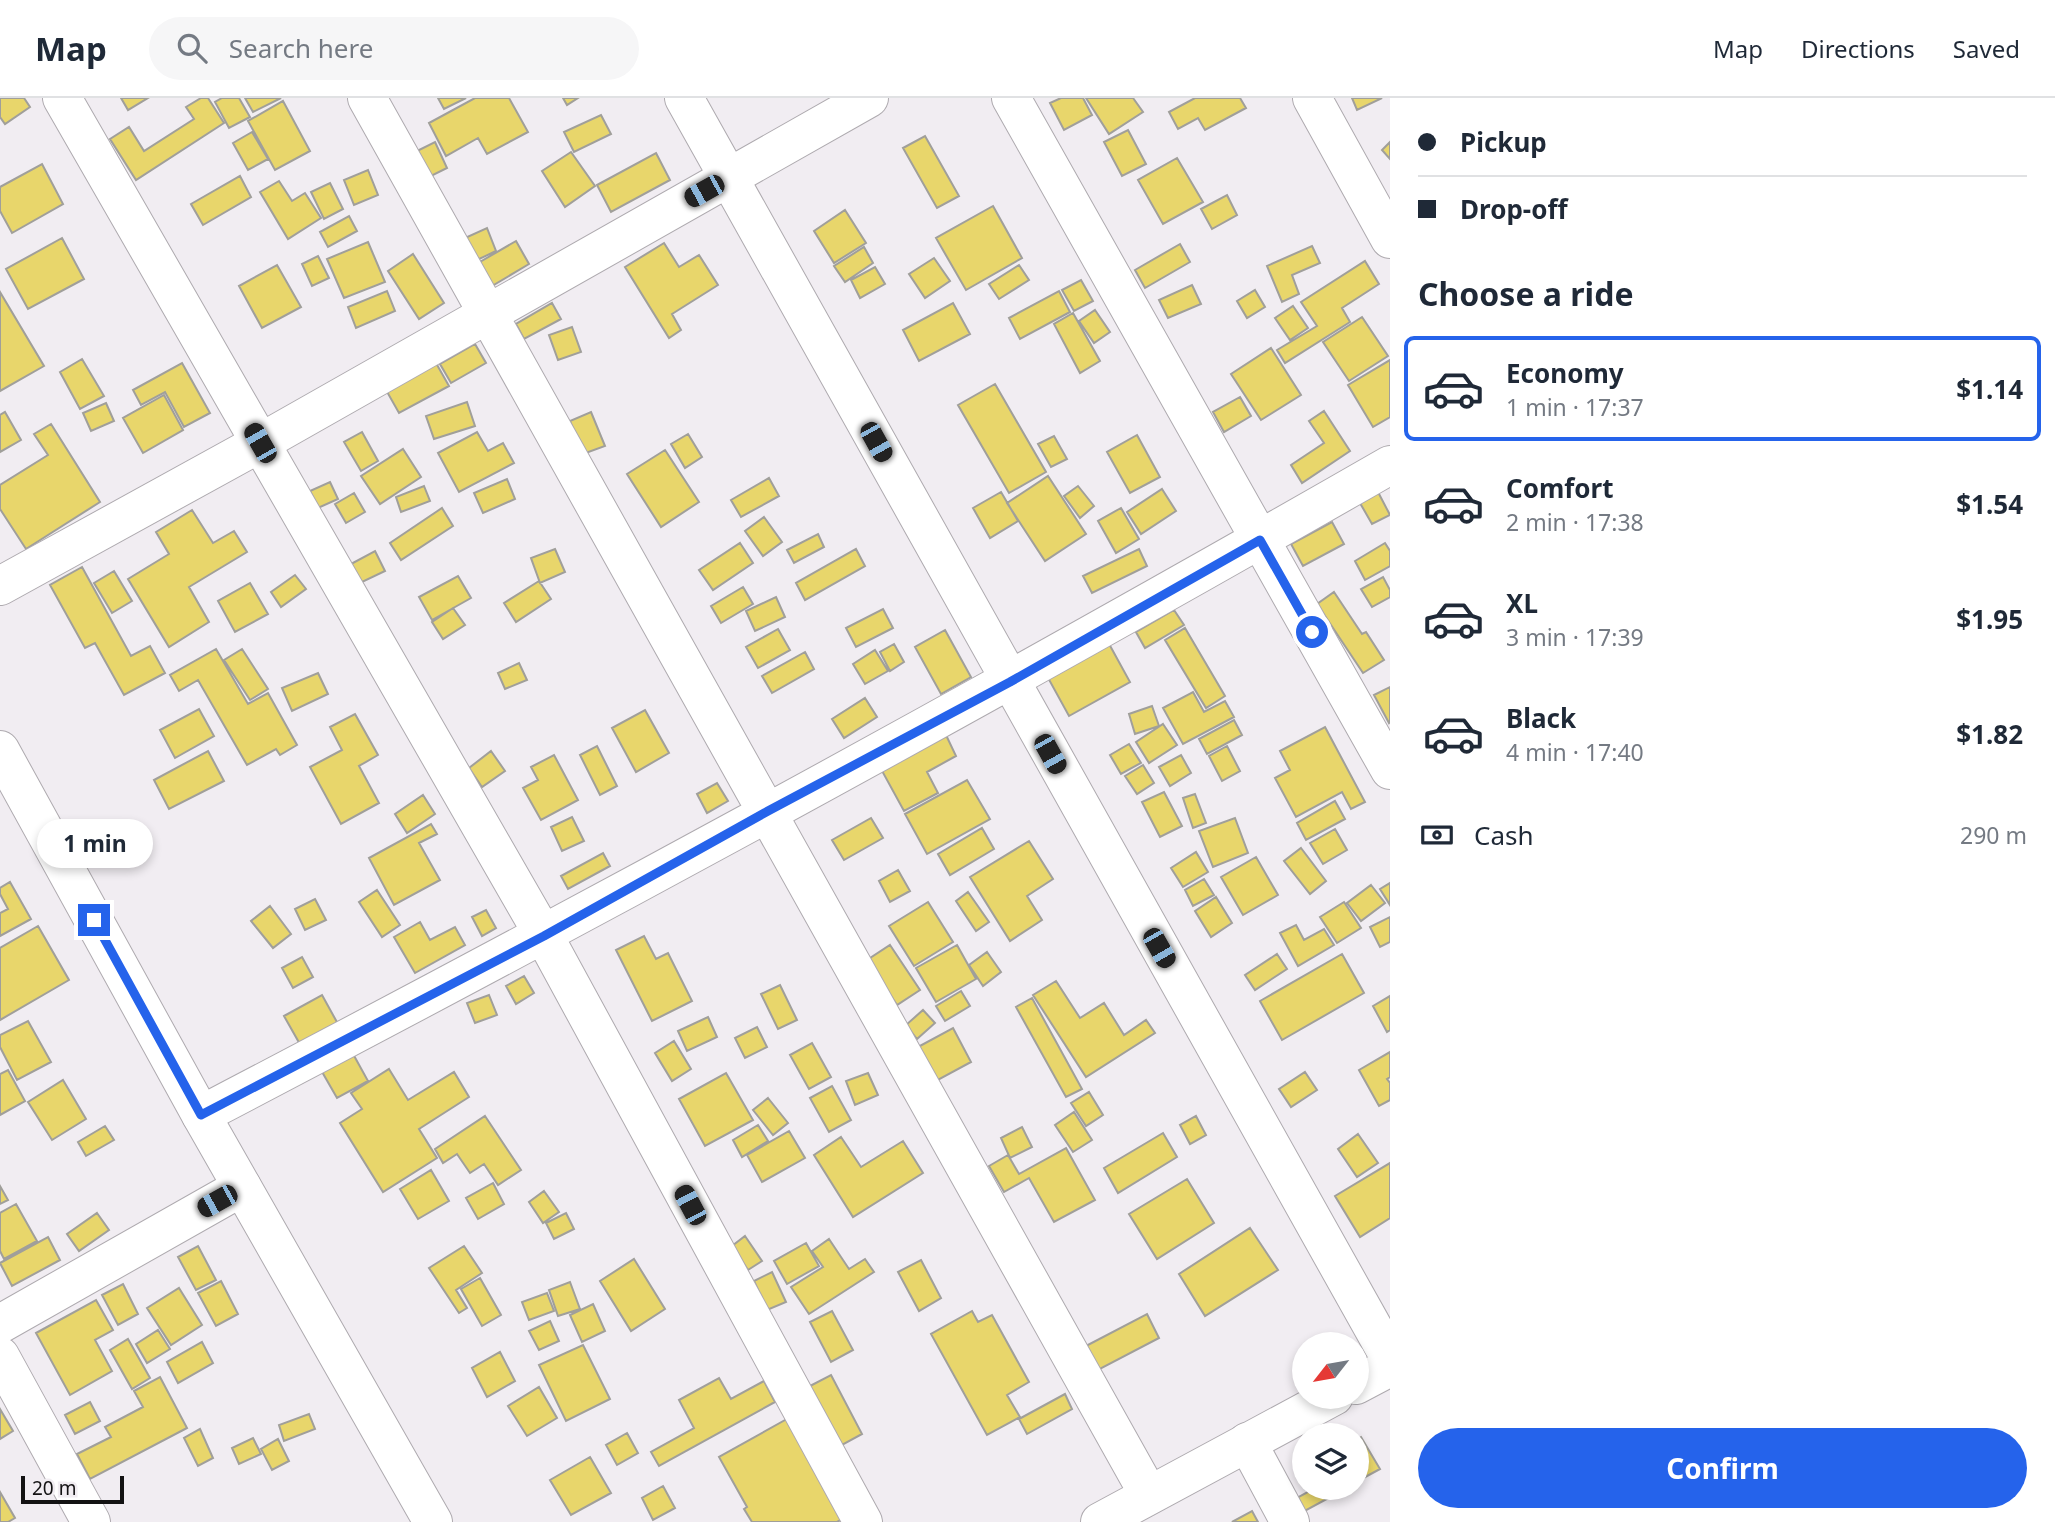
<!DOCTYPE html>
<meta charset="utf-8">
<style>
:root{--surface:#fff;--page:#f6f6f7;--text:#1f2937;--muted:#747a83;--line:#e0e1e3;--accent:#2563eb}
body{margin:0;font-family:"Noto Sans",sans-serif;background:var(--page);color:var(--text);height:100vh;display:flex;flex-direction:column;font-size:26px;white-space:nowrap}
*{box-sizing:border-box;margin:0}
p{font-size:23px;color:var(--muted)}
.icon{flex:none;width:38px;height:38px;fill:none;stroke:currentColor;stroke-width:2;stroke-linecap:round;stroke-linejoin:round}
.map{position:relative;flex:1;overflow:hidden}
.side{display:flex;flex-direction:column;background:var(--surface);width:665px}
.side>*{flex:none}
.top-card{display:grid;align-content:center;height:154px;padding:0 28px;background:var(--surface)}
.needle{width:46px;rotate:239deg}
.tools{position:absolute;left:1292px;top:1234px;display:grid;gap:14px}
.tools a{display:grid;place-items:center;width:77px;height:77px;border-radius:50%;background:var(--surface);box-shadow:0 4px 10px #0003;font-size:35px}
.scale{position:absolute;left:21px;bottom:18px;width:103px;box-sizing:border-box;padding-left:7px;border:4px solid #131213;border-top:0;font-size:19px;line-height:24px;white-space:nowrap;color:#131213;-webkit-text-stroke:5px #f1edf2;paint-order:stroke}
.end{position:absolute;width:32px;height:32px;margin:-16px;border:9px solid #2563eb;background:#fff;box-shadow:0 0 0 4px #fff}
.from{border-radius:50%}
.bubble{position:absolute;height:49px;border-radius:24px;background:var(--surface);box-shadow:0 4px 10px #0003;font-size:23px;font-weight:700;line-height:49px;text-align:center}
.car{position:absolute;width:21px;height:42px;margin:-21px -10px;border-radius:9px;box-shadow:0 0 5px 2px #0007;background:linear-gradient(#222 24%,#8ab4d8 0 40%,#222 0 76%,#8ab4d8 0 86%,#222 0)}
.top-card b{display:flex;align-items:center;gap:24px;height:66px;font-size:26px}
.top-card b+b{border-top:2px solid var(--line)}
.top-card i{width:18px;height:18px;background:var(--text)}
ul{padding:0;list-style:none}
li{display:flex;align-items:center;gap:21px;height:105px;margin:0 14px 10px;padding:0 14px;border:4px solid transparent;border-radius:10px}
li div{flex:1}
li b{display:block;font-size:26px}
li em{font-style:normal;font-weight:700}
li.current{border-color:var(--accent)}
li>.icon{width:63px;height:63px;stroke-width:1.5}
h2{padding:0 28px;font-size:32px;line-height:84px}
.pay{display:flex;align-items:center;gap:18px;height:77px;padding:0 28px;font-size:26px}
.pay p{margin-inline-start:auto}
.button{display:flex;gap:14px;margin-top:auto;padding:14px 28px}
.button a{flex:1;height:80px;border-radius:42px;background:var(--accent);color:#fff;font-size:28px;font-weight:700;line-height:80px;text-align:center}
header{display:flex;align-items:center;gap:42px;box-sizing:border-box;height:98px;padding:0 35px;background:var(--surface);border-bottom:2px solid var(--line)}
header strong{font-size:33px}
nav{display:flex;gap:38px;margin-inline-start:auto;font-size:24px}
.search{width:490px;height:63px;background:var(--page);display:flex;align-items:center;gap:18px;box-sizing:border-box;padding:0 24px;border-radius:38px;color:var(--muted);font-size:26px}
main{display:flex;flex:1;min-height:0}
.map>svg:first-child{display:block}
</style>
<header>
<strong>Map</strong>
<div class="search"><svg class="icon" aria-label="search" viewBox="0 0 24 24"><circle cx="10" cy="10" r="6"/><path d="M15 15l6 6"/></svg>Search here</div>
<nav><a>Map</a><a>Directions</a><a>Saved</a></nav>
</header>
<main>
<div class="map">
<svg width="1390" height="1424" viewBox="0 0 1390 1424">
<rect width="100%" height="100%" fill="#f1edf2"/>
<path fill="#e8d66b" stroke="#a09f9a" stroke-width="2" d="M0,0H24L30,9L5,26L0,19Z
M121,0H148L128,12Z
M201,0H208L224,25L136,82L110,41L129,29L144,53L194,21L186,9Z
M222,0H239L250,19L229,30L215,4Z
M245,0H281L253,14Z
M438,0H466L444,11Z
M475,0H509L528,34L487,56L478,40L446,58L429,25Z
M563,0H578L567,7Z
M1061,0H1083L1092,17L1064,32L1050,5Z
M1086,0H1133L1143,14L1109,36Z
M1195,0H1240L1246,10L1205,32L1198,20L1178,31L1169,14Z
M1352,0H1382L1357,12Z
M283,3L310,53L275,72L248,23Z
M601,17L611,36L574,54L564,34Z
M1128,32L1146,66L1122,78L1104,44Z
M252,34L268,61L248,72L233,45Z
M925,38L959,98L937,110L903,50Z
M435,44L447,70L429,79L417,53Z
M1390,44V61L1382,52Z
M571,54L595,88L565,109L542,73Z
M656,55L670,82L611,114L597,87Z
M1177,60L1203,104L1163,126L1138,82Z
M42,66L63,106L12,135L0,113V89Z
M368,72L378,97L354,107L344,82Z
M240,78L251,99L203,127L191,106Z
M279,83L292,103L305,95L321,120L288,141L260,94Z
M330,85L343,111L324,121L311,94Z
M1227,97L1237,117L1212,131L1201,111Z
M993,108L1022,160L966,192L936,140Z
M845,112L866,145L834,165L814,133Z
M349,118L357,133L328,149L320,134Z
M487,130L496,153L475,163L465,140Z
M62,140L84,181L28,211L6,171Z
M516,143L529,166L487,191L473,168Z
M368,144L385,184L344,200L327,161Z
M664,145L679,169L699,157L718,187L672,216L681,232L669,240L625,169Z
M1180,146L1190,164L1145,190L1135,172Z
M1312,148L1320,165L1292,177L1299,196L1282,204L1267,168Z
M864,149L873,165L845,184L834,168Z
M413,156L444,205L419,221L388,173Z
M318,158L329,180L312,188L302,166Z
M934,160L950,183L925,200L909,176Z
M1365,163L1379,186L1342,210L1350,224L1285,265L1277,252L1317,228L1301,204Z
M277,167L301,209L262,230L239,188Z
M1019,167L1029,182L999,201L989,186Z
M875,169L885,186L860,200L851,182Z
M1081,182L1093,203L1074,213L1062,192Z
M1192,187L1201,206L1168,220L1159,202Z
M1255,192L1265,209L1247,220L1237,203Z
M387,193L395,213L356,230L348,209Z
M1059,193L1070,214L1020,241L1009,220Z
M0,194L44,268L0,293Z
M552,205L561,221L524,241L516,226Z
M953,205L970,236L919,263L903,232Z
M1293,208L1308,230L1290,242L1275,220Z
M1095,212L1110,234L1094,245L1079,223Z
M1073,215L1100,263L1080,275L1054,226Z
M1362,219L1388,258L1349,283L1323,244Z
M572,229L581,254L558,262L549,237Z
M475,246L486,265L451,285L440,266Z
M1271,250L1301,297L1261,322L1231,276Z
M82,261L104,298L80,311L60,274Z
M1390,262V319L1373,329L1348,287Z
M182,265L210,315L184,329L165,294L141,307L133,292Z
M436,265L449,288L399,315L386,292Z
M995,286L1046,374L1009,395L958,307Z
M164,297L183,332L143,355L123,320Z
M1240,299L1251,318L1224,334L1213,314Z
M467,304L475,328L434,341L426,318Z
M106,305L114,323L91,333L83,315Z
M1324,313L1350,353L1302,385L1291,367L1324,345L1309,323Z
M5,314L21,342L0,354V317Z
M591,314L605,348L583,356L570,323Z
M51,326L100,404L26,451L0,411V387L48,357L34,336Z
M362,334L378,363L361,373L344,344Z
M477,334L488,353L503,345L514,365L459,394L438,355Z
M688,336L702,359L685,370L671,346Z
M1137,337L1160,379L1130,395L1107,354Z
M1054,338L1067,361L1051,369L1038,346Z
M403,351L421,379L380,406L361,378Z
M665,352L699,404L661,429L627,376Z
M1048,378L1086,436L1045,463L1007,405Z
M769,380L779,398L741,419L731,402Z
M507,381L515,401L483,415L474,395Z
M330,384L338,401L318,410L310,393Z
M424,388L430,403L401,414L396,399Z
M1078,388L1094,408L1080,420L1064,398Z
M1162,391L1176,413L1141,436L1127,414Z
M1001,394L1018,423L990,440L973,410Z
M1378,394L1390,417L1372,426L1360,405Z
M354,395L365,414L346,425L335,406Z
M442,410L453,428L401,462L390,445Z
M1121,410L1139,441L1116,455L1098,423Z
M192,412L213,445L234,433L247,454L189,489L209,524L169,549L128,481L169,456L156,434Z
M764,419L782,444L763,458L745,433Z
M1332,424L1344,446L1303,468L1291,446Z
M818,436L824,449L794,465L787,452Z
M740,445L753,465L713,492L699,472Z
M1385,445L1390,453V468L1365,482L1355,463Z
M555,451L565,474L540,485L531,460Z
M856,451L865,468L805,502L796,485Z
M1139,451L1147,468L1092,495L1083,478Z
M375,453L385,473L360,485L351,466Z
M82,469L131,558L150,548L165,575L124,597L95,545L85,550L50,487Z
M114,473L132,503L112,515L94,485Z
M295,477L306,491L281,509L271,494Z
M458,478L471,500L432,522L419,499Z
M1383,479L1390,492V499L1372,509L1361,491Z
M539,483L551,501L516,524L504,505Z
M250,485L268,516L235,534L218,503Z
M743,489L753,506L721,525L711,508Z
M1334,494L1362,536L1366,534L1384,562L1363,575L1317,506Z
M776,499L785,519L755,533L746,513Z
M453,510L465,527L443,541L432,524Z
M883,511L893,530L856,549L846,530Z
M1174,512L1184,527L1145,550L1136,534Z
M1185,530L1225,598L1206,610L1165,542Z
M778,531L790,552L758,570L746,549Z
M945,532L971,579L941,596L915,549Z
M1108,544L1130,584L1069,618L1047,578Z
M894,546L904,564L890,573L880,554Z
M216,551L248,606L268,595L297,647L280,657L276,651L247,667L198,582L179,593L170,577Z
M242,551L268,591L250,602L224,562Z
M875,552L888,573L865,586L853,566Z
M805,554L814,571L772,595L762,578Z
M519,565L527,582L505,591L498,575Z
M318,575L328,596L292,613L282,590Z
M1390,589V624L1389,625L1374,597Z
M1193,594L1204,614L1225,603L1234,619L1183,646L1163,610Z
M865,600L877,619L844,640L832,621Z
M1152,608L1159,628L1135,636L1129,616Z
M199,611L214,638L175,660L160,632Z
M645,612L669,655L636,674L612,630Z
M355,616L378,657L359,668L379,705L341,726L310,669L342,652L330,629Z
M1234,622L1242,637L1207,656L1199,641Z
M1163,626L1177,647L1149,665L1136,644Z
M1325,629L1365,704L1351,711L1342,694L1296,719L1275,680L1290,672L1280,653Z
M946,637L956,658L927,674L938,695L904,713L881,671Z
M1129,646L1141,665L1121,676L1110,657Z
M597,648L617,688L600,697L580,657Z
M1227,648L1240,673L1222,683L1209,658Z
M208,653L224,683L169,711L154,682Z
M491,653L505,673L482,689L469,670Z
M554,657L578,702L541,722L523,690L538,682L531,669Z
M1181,657L1191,675L1170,688L1159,669Z
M1143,667L1154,685L1137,696L1125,678Z
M967,682L990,721L927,756L905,716Z
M717,685L728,703L707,715L697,696Z
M1164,694L1182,728L1160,739L1142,704Z
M1195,696L1206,725L1193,730L1183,700Z
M423,697L435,716L407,735L395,716Z
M1335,703L1345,721L1306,742L1297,725Z
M572,719L584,743L562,753L551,729Z
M871,720L883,740L844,762L832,742Z
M1235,720L1248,755L1213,769L1199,733Z
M431,726L437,736L419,745L440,782L394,807L369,760Z
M982,730L994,751L950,777L938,756Z
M1335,731L1347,752L1323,766L1310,745Z
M1029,743L1053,781L1027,798L1042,822L1010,843L970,779Z
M1301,750L1326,783L1310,796L1284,763Z
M1196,754L1208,774L1183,789L1171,770Z
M603,755L610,768L568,791L561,778Z
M1256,759L1278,797L1243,817L1221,779Z
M898,772L910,793L890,804L879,783Z
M1204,781L1214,797L1193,808L1185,792Z
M10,784L31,821L0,838V815L8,811L0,796V790Z
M1390,785V807L1380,791Z
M1371,787L1385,805L1361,823L1347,805Z
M377,792L400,827L382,839L359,804Z
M968,794L989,824L976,833L956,803Z
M1216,799L1232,825L1211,839L1195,813Z
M315,801L326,822L305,832L295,811Z
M928,804L953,844L914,868L889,828Z
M1344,804L1361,830L1337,845L1320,819Z
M270,808L291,836L273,850L251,823Z
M486,812L496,830L482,838L472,819Z
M1390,819V844L1380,849L1370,829Z
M420,824L430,842L455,829L465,847L415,875L394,839Z
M1296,827L1304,842L1324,831L1334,847L1298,868L1280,835Z
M38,828L69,882L0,922V850Z
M644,838L656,861L668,855L692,903L652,923L616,852Z
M890,847L920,892L897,907L867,862Z
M957,847L976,881L936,904L916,870Z
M987,854L1001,874L983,888L969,867Z
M1277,856L1287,871L1255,892L1245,877Z
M1342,856L1364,895L1282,942L1260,903Z
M302,859L313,879L293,890L282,870Z
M524,878L534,895L516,906L506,888Z
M1056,883L1080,920L1104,905L1124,937L1146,922L1155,935L1086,979L1033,897Z
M780,887L797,922L778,931L761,896Z
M961,893L970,908L945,923L936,908Z
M322,897L338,926L301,948L284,918Z
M489,897L497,917L475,925L467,905Z
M1390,898V932L1387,934L1373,908Z
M1032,900L1082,991L1066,999L1016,909Z
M923,912L935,925L917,941L906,927Z
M708,919L717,939L687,953L678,933Z
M28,923L51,964L17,982L0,949V937Z
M757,929L767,949L745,960L735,940Z
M953,930L971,964L936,983L918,949Z
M674,943L691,971L672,983L655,955Z
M812,945L831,979L809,991L790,957Z
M352,954L368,983L337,1000L321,972Z
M1390,954V979L1387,981L1390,985V1002L1379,1008L1359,972Z
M389,971L408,1002L454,974L469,999L419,1031L437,1060L383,1094L340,1025L362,1011L351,995Z
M8,972L25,1003L0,1017V976Z
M1305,974L1317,992L1291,1009L1279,991Z
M726,975L753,1022L705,1048L679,1001Z
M868,975L878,997L855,1007L846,983Z
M63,982L86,1021L52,1042L28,1004Z
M832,988L851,1022L829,1034L810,1000Z
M1089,994L1103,1017L1086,1028L1071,1005Z
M768,1000L788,1025L773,1037L753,1012Z
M1074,1014L1092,1042L1073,1054L1055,1027Z
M485,1018L521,1072L498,1087L484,1066L470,1075L457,1056L443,1065L435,1051Z
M1196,1018L1206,1037L1190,1046L1180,1027Z
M758,1027L768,1043L742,1059L733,1042Z
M105,1028L114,1042L86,1058L78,1044Z
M1022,1029L1032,1049L1010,1060L1001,1040Z
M789,1033L805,1060L762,1084L747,1057Z
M1163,1035L1177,1059L1118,1095L1104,1070Z
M1358,1036L1378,1065L1357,1079L1338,1051Z
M841,1039L861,1069L903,1043L923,1075L853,1119L814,1057Z
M1066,1050L1095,1102L1054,1124L1029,1080L1004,1094L989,1068L1008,1057L1019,1076Z
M1390,1065V1120L1360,1139L1335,1098Z
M431,1072L449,1103L418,1121L400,1091Z
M1187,1081L1214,1125L1157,1161L1129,1116Z
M493,1085L504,1106L478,1121L466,1100Z
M0,1088L8,1102L0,1106Z
M544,1093L559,1114L543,1125L529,1104Z
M16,1106L37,1143L4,1161L0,1153V1115Z
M97,1115L109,1132L79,1153L67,1136Z
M566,1115L574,1131L554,1141L546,1125Z
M1250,1130L1278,1172L1205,1218L1179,1176Z
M745,1138L762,1163L748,1172L732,1148Z
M48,1139L60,1162L12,1188L0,1165Z
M829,1141L849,1171L865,1161L874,1174L809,1216L791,1189L823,1169L812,1153Z
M806,1145L819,1168L787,1186L774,1163Z
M198,1148L216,1182L196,1192L178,1159Z
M464,1148L482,1175L456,1192L467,1210L459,1215L429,1170Z
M634,1161L665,1211L631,1233L600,1183Z
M921,1162L941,1200L919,1213L898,1174Z
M772,1174L786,1204L767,1212L754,1183Z
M480,1180L501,1217L482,1228L461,1191Z
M221,1183L238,1216L216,1228L198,1195Z
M570,1184L580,1211L558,1218L549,1192Z
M123,1186L138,1216L118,1227L102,1197Z
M179,1190L202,1227L171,1247L147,1210Z
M547,1195L554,1213L529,1222L522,1204Z
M96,1202L113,1232L95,1242L112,1273L70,1297L36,1235Z
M593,1206L605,1233L582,1244L570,1217Z
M832,1213L853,1252L831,1264L810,1224Z
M972,1213L978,1224L992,1217L1029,1284L1007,1297L1020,1319L987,1337L931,1236Z
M1147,1216L1159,1240L1096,1273L1084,1249Z
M550,1223L559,1243L539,1252L529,1233Z
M158,1232L170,1251L147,1265L136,1246Z
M128,1241L150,1280L132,1291L110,1252Z
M202,1244L213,1265L178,1285L167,1264Z
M583,1247L610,1301L566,1323L539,1267Z
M500,1254L515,1283L487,1299L472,1270Z
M831,1277L862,1336L842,1347L810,1288Z
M160,1279L187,1330L90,1381L77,1356L111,1339L105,1329L143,1309L134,1293Z
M719,1280L731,1301L764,1283L775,1304L659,1368L651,1354L694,1330L679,1302Z
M539,1289L557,1320L527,1338L508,1308Z
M1065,1296L1072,1311L1027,1336L1019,1321Z
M90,1304L100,1323L75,1336L65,1317Z
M0,1311L13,1333L0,1341Z
M309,1316L315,1331L284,1343L279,1327Z
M794,1317L850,1417L837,1424H752L744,1411L747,1409L719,1359Z
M200,1331L213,1360L198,1368L184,1340Z
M627,1335L638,1355L617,1367L606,1347Z
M1361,1339L1380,1371L1356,1384V1342Z
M253,1340L261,1356L239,1366L232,1350Z
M278,1341L289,1363L272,1372L261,1351Z
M590,1359L611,1395L571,1417L550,1382Z
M663,1388L675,1410L653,1422L642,1400Z
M1315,1390H1347L1301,1415L1293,1402Z
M0,1394L15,1420L8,1424H0Z
M1252,1413L1258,1424H1232Z"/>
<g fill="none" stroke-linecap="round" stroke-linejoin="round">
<g stroke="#aeaaaf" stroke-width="40">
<path id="minor" d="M62,0L544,838L863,1424
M367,0L1149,1397
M684,0L1390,1260
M1011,0L1390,672
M1312,0L1390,141
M0,488L260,345L869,0
M201,1017C601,808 998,592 1390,367
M0,1226L242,1089
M0,1258L91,1424
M1247,1344L1290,1424"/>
</g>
<g stroke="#aeaaaf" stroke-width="40">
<path id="tertiary" d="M0,652L201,1017L433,1424
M1356,1287L1390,1269
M1100,1424L1334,1298"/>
</g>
<use href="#minor" stroke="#fff" stroke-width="38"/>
<use href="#tertiary" stroke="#fff" stroke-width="38"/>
</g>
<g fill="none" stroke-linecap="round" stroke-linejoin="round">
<path stroke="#2563eb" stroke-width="9" d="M94,822L201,1017L544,838L768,713L1010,584L1260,442L1312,534"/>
</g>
</svg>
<div class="tools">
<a><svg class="needle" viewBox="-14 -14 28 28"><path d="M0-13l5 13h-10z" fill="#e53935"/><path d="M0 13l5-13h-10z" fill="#747a83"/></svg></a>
<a><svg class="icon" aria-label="layers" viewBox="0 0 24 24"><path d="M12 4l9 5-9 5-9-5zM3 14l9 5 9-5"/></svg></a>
</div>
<div class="scale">20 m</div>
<i class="end from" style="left:1312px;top:534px"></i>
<i class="end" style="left:94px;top:822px"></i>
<div class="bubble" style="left:37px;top:721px;width:116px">1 min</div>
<i class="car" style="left:704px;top:93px;rotate:241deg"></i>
<i class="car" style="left:876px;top:344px;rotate:151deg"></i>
<i class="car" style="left:260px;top:345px;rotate:330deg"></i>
<i class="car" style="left:1050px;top:656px;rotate:151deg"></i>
<i class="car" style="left:1159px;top:850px;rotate:150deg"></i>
<i class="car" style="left:217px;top:1103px;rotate:241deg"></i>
<i class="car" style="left:690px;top:1107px;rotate:332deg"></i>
</div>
<section class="side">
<div class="top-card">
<b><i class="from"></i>Pickup</b>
<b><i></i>Drop-off</b>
</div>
<h2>Choose a ride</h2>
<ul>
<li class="current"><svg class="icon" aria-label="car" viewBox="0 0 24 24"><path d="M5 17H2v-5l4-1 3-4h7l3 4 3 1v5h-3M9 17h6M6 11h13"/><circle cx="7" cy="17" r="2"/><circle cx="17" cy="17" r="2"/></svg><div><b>Economy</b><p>1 min · 17:37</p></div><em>$1.14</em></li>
<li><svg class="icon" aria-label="car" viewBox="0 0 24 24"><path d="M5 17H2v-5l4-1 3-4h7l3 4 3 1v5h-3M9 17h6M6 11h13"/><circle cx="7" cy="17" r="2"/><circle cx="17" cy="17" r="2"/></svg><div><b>Comfort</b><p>2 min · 17:38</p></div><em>$1.54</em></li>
<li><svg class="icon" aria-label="car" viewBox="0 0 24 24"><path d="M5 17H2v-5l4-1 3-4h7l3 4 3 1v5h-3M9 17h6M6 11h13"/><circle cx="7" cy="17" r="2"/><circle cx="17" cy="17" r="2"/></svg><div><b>XL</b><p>3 min · 17:39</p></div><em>$1.95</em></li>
<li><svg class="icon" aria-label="car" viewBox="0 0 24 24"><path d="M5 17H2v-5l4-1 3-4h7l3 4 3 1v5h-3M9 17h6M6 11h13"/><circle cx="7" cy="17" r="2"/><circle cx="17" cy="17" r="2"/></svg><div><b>Black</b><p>4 min · 17:40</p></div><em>$1.82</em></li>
</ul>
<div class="pay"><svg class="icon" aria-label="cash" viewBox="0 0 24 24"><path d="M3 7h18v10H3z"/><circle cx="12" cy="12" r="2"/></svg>Cash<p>290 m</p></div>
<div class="button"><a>Confirm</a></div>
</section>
</main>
